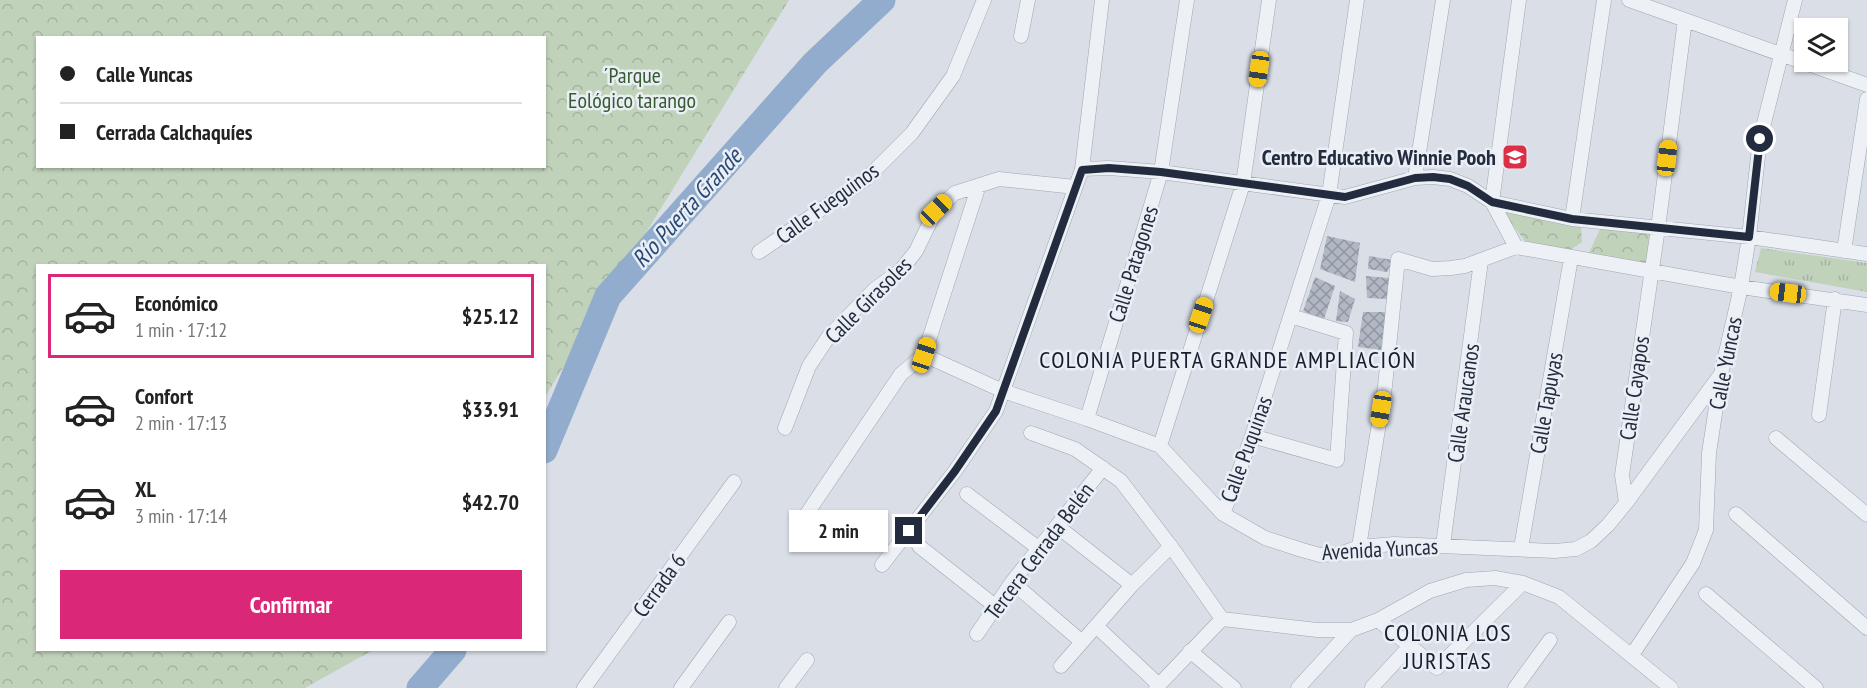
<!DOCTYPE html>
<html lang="es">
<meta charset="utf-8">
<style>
:root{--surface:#fff;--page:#f6f6f6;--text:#222;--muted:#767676;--line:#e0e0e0;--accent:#db2777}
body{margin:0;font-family:"PT Sans Narrow",sans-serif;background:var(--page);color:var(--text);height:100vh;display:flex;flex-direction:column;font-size:22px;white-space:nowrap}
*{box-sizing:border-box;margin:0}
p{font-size:20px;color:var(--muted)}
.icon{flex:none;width:33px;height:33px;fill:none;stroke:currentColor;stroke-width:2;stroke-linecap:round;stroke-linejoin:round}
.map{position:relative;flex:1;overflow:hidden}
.sheet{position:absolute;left:36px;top:264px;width:510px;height:387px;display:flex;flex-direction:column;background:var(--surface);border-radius:0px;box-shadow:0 2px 4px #0004}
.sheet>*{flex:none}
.top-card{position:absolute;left:36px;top:36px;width:510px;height:132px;border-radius:0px;box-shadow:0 2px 4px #0004;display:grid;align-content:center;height:132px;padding:0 24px;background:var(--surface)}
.tools{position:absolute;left:1794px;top:18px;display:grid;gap:12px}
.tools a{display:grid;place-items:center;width:54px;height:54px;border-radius:0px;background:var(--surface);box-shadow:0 2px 4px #0004;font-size:30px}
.end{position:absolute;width:27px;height:27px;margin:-14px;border:8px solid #232c3e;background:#fff;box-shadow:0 0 0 3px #fff}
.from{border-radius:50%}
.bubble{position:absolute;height:42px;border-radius:0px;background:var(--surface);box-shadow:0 2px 4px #0004;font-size:20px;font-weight:700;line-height:42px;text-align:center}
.car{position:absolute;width:18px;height:36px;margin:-18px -9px;border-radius:8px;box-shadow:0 0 4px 2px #0007;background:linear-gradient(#f5c518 24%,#345 0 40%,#f5c518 0 76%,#345 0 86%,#f5c518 0)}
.top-card b{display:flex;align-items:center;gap:21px;height:57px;font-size:22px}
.top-card b+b{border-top:2px solid var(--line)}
.top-card i{width:15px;height:15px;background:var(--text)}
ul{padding:10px 0 0;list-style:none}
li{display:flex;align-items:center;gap:18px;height:84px;margin:0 12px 9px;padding:0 12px;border:3px solid transparent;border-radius:0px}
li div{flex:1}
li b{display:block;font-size:22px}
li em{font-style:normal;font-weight:700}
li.selected{border-color:var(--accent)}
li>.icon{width:54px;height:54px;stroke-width:1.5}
.action{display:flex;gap:12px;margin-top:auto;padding:12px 24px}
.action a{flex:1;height:69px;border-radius:0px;background:var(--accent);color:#fff;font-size:24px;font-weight:700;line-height:69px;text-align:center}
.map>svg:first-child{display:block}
</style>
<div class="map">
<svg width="1867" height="688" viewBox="0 0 1867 688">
<defs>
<pattern id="grass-tufts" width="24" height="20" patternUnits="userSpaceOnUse" patternTransform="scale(1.5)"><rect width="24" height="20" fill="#c0d2ba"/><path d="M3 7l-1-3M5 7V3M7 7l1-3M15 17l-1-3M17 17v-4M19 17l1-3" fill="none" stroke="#a5b4a1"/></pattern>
<pattern id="forest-crowns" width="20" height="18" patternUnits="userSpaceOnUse" patternTransform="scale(1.5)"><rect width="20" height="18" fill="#c0d2ba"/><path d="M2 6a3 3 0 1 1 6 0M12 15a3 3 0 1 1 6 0" fill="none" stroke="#a5b4a1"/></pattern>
<pattern id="building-cross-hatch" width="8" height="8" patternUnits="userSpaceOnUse" patternTransform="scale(1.5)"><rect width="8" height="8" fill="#b1b8c4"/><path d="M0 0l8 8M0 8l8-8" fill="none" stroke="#9096a1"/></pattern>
</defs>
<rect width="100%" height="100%" fill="#dadfe7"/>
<path fill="url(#grass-tufts)" d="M1761,248L1867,263V292L1755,272Z"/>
<path fill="url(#forest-crowns)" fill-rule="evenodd" d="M0,0H789L545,397L544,266H38V650H373L305,688H0ZM38,38H544V166H38Z
M1499,206L1581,224L1582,242L1569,251L1527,244Z
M1601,227L1653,233L1649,269L1587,257Z"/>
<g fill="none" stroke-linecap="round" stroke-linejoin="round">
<path stroke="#91accc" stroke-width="27" d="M544,450L608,296L815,63L882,0
M420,688L453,650"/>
</g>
<path fill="url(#building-cross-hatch)" d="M1327,236L1360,243L1355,282L1320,269Z
M1369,256L1393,260L1387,272L1368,269Z
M1366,276L1389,278L1387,299L1367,298Z
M1315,277L1335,286L1324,319L1303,311Z
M1340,291L1355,299L1348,322L1336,321Z
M1363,312H1387L1381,350L1358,347Z"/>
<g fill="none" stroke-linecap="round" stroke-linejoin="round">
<g stroke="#9fa6b1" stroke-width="15">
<path id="minor" d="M1519,0L1492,202L1572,219L1749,237L1867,254
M1629,0L1867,85
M1021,36L1028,0
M1082,169L1109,168L1161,172L1345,197L1415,178L1433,177L1450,179L1468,186L1492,202L1516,247
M1415,178L1443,0
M1572,219L1604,0
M1844,251L1867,99
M759,252L867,178L912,133L953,76L984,0
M924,355L1003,391L1087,419L1160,446L1223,514L1265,538L1302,550L1320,555L1339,554L1359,547L1394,544L1555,551L1576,549L1591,541L1608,525L1626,503L1721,374
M924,355L979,185
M1819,415L1835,299
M1087,419L1161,172L1187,0
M785,428L809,366L829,336L875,289L901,270L916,251L936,210L955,193L999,179L1075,187
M1031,433L1075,449L1121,481L1175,552L1222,619L1317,630H1351L1378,620L1430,591L1466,580L1495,578L1523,583L1559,597L1671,688
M1252,436L1337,460L1346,333L1291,316
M1776,438L1867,515
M1160,446L1243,184L1269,0
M967,494L1038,548
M1626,503L1622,475L1658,228L1685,20
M1223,514L1252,436L1329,195L1357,0
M1736,514L1867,628
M806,515L901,374L924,355
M1057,526L1132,585
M1443,545L1481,261
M919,546L995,606
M1359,547L1385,386L1398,259L1432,269L1451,268L1465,266L1516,247L1741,287L1867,305
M1521,548L1571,258
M882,565L955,471L996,411L1082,169L1102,0
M1012,582L1082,642
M1706,594L1816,688
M1378,620L1437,668L1523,583
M1096,626L1159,685
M977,634L1012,582L1103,468
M1190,651L1234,688
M1632,655L1693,563L1706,530L1709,453L1721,374L1741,287L1749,237L1760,139L1795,0
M1061,666L1132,585L1171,546
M584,688L734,482
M681,688L729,622
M786,688L807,660
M1156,688L1222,619
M1298,688L1351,630
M1373,688L1372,687L1410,646
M1515,688L1550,640"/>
</g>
<use href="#minor" stroke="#edf0f5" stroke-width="14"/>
</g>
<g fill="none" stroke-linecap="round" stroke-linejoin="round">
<path stroke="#232c3e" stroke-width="8" d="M909,531L955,471L996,411L1082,170L1109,168L1161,172L1345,197L1415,178L1433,177L1450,179L1468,186L1492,202L1572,219L1749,237L1760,139"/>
</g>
<defs>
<g id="school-square" transform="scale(1.35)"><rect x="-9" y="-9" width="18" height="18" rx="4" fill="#dc2f46" stroke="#eaeef5"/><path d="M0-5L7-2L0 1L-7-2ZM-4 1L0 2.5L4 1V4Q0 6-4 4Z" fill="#fff"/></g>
</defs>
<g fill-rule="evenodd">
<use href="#school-square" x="1515" y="157"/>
</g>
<g text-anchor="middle" stroke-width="5" stroke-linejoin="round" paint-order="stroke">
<g font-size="22" fill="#365b2f" stroke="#eaeef5">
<text x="632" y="83">´Parque<tspan x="632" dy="25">Eológico tarango</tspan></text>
</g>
<g font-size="22" font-weight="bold" fill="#232c3e" stroke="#eaeef5" text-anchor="end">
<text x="1496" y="165">Centro Educativo Winnie Pooh</text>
</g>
<g font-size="22" fill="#232c3e" stroke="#eaeef5">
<text transform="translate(827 203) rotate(-36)" y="8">Calle Fueguinos</text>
<text transform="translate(1133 264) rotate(-73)" y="8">Calle Patagones</text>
<text transform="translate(868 300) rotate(-45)" y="8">Calle Girasoles</text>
<text transform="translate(1725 363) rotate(-79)" y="8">Calle Yuncas</text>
<text transform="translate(1634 388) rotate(-82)" y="8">Calle Cayapos</text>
<text transform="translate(1463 403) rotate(-82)" y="8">Calle Araucanos</text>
<text transform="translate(1546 403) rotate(-80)" y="8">Calle Tapuyas</text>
<text transform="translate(1246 449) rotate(-70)" y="8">Calle Puquinas</text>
<text transform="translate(1380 549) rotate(-3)" y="8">Avenida Yuncas</text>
<text transform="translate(1039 551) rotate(-53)" y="8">Tercera Cerrada Belén</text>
<text transform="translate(659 585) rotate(-54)" y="8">Cerrada 6</text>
</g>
<g font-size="24" font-style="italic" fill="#294a76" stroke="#eaeef5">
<text transform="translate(687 208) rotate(-48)" y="8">Río Puerta Grande</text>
</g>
<g font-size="24" letter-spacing="1.5" fill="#161e2e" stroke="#eaeef5">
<text x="1228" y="368">COLONIA PUERTA GRANDE AMPLIACIÓN</text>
<text x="1448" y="641">COLONIA LOS<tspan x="1448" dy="28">JURISTAS</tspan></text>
</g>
</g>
</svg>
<div class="tools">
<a><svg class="icon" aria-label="layers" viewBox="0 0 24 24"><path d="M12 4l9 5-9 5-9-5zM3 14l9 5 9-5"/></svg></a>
</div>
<i class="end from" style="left:1760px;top:139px"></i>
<i class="end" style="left:909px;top:531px"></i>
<div class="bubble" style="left:789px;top:510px;width:99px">2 min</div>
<i class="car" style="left:1259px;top:69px;rotate:188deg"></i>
<i class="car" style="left:1667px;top:158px;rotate:7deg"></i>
<i class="car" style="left:936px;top:210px;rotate:46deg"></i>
<i class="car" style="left:1788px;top:293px;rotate:277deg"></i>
<i class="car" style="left:1201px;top:315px;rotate:18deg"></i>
<i class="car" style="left:924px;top:355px;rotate:18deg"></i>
<i class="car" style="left:1381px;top:409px;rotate:189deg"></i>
<div class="top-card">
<b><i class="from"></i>Calle Yuncas</b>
<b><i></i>Cerrada Calchaquíes</b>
</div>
<section class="sheet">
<ul>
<li class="selected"><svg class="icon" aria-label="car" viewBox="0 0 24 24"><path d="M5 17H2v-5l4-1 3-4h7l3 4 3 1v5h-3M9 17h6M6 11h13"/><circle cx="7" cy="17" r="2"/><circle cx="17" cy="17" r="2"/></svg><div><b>Económico</b><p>1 min · 17:12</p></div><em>$25.12</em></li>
<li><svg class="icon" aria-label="car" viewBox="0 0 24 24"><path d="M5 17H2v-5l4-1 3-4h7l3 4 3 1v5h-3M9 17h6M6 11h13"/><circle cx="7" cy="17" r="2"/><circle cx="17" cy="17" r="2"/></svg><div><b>Confort</b><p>2 min · 17:13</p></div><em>$33.91</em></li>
<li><svg class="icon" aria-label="car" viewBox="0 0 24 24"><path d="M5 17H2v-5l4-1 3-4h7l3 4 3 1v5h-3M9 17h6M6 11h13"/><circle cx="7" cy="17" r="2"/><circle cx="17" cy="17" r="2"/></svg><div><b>XL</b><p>3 min · 17:14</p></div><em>$42.70</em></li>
</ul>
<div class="action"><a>Confirmar</a></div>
</section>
</div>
